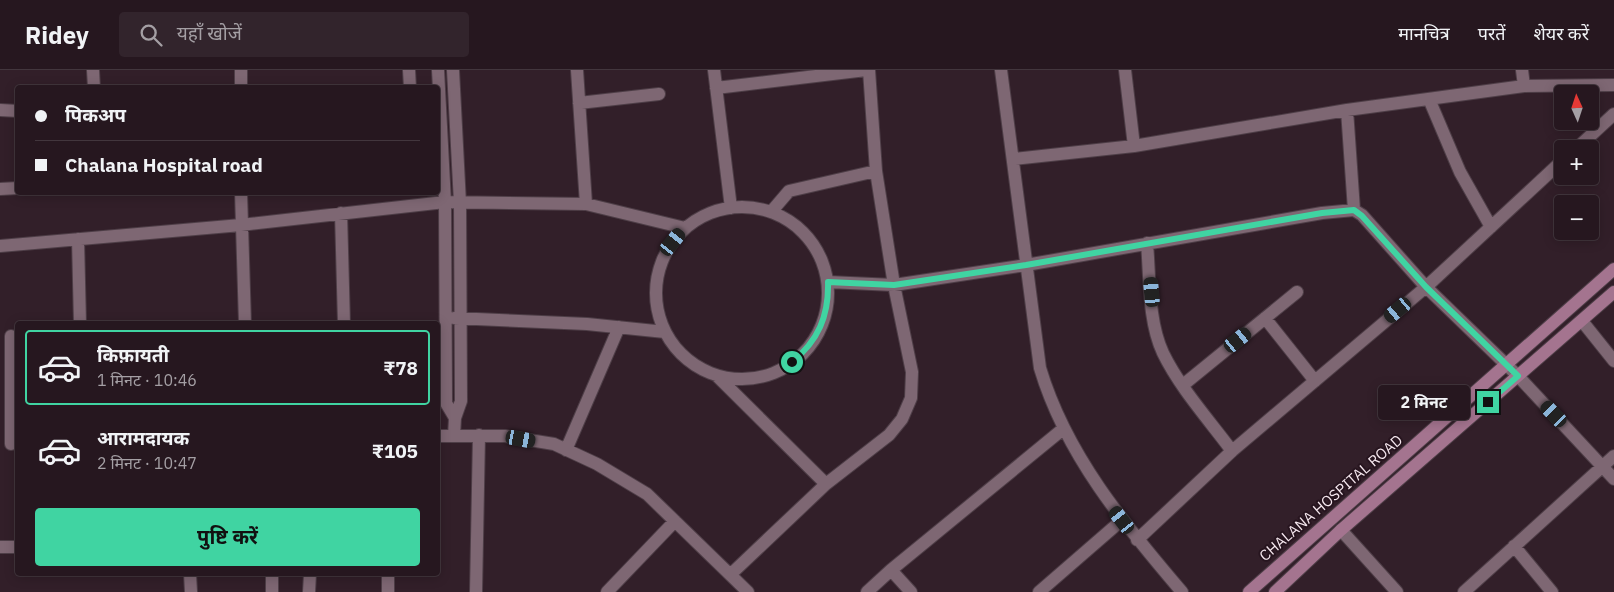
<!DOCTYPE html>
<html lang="hi">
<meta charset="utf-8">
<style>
:root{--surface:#26171f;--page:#32242c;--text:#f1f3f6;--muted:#a49fa4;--line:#42363d;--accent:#40d4a2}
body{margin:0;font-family:"IBM Plex Sans","Noto Sans Devanagari",sans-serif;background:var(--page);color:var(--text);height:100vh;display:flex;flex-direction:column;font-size:19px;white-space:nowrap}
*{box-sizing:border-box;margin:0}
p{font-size:16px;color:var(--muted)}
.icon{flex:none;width:28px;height:28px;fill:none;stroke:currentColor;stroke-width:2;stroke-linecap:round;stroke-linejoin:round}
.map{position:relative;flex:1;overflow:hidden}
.details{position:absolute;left:15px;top:251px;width:425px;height:255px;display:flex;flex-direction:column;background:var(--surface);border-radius:5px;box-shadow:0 2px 12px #0003,0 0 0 1px var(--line)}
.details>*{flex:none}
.guide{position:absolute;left:15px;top:15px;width:425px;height:110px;border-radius:5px;box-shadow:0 2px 12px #0003,0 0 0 1px var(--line);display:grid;align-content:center;height:110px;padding:0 20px;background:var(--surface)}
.needle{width:32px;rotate:357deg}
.tools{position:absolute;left:1554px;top:15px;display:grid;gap:10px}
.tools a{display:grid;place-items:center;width:45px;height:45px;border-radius:5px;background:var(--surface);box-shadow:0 2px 12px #0003,0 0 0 1px var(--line);font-size:25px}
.end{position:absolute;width:22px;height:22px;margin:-11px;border:6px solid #40d4a2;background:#111;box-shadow:0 0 0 2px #111}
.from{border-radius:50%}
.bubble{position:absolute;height:35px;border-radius:5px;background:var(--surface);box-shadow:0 2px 12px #0003,0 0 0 1px var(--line);font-size:16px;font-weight:700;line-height:35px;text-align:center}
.car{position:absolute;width:15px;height:30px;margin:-15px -8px;border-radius:6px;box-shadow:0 0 4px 1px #0007;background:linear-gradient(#222 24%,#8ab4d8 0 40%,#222 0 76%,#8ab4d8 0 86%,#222 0)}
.guide b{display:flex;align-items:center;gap:18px;height:48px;font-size:19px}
.guide b+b{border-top:1px solid var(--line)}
.guide i{width:12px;height:12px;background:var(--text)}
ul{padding:9px 0 0;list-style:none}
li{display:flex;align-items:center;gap:15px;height:75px;margin:0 10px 8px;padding:0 10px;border:2px solid transparent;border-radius:5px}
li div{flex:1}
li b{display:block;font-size:19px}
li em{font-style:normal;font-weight:700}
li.current{border-color:var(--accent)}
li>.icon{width:45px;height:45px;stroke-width:1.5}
.cta{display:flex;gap:10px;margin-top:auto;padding:10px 20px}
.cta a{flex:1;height:58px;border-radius:5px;background:var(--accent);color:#111;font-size:20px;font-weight:700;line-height:58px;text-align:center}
header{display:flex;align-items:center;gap:30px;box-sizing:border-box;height:70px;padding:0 25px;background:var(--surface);border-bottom:1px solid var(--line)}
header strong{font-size:24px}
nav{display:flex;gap:28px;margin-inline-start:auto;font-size:18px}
.search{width:350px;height:45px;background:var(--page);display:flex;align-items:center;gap:12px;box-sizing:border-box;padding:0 18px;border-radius:5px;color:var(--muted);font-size:19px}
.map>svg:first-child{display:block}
</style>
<header>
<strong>Ridey</strong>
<div class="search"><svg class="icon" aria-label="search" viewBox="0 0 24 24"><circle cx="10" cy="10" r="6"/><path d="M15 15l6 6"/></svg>यहाँ खोजें</div>
<nav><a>मानचित्र</a><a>परतें</a><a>शेयर करें</a></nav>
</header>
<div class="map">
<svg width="1614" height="522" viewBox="0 0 1614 522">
<rect width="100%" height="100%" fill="#321f29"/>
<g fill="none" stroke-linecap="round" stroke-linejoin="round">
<g stroke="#4e3e47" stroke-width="14">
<path id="street" d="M93,0L94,18
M241,0V18
M409,0L410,18
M438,0L445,132L446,333L455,348
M453,0L460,133L461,331L455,348L454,366
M577,0L586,134
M714,0L731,138
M1001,0L1040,298C1066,385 1124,454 1182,522
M1125,0L1134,76L1347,40L1524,16L1614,15
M1522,0L1524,16
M716,18L866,0
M1429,29L1460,102L1491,157
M579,33L659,24
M0,40L18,41
M1347,40L1354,140
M1576,79L1614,44
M1013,89L1134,76
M0,119L18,118
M241,122L245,254
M656 223a86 86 0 1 1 172 0a86 86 0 1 1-172 0Z
M771,142L789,121L876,101
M341,143L344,254
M78,169L80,254
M0,176L241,155L445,132L586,134L685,158
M828,212L894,215L1026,195L1322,143L1354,140L1362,145L1426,217L1518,306L1614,409
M454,248L587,254L665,262
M1265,248L1315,311
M1582,251L1614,291
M11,266V374
M716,305L826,414
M1183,315L1297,222
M438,366H505L554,374L597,394L647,424L748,522
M566,380L619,257
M1232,381L1426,217L1562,91
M1341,460L1397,522
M1137,470L1232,381C1209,350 1180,318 1163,283C1148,251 1150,208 1147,173
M1514,476L1552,522
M0,477H18
M891,500L911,522
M190,504L191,522
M272,504V522
M731,504L826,414L889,365L902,349L911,328L912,302L894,215L876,101L869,0
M309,522L310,504
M388,522V504
M476,522L479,365
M607,522L675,451
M867,522L891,500L1063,359
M1039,522L1122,450
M1464,522L1614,386"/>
</g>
<g stroke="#4e3e47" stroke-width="14">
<path id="secondary" d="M1249,522L1614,199
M1275,522L1341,460L1614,222"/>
</g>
<use href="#street" stroke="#7e6773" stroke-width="12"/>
<use href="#secondary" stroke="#a4748f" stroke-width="12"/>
</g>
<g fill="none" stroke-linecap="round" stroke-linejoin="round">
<path stroke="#40d4a2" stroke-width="6" d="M792,292C818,271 829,246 828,212L894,215L1026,195L1322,143L1354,140L1362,146L1426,217L1518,306L1488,332"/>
</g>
<g text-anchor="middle" stroke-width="4" stroke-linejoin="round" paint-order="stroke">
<g font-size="15" fill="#f6e8ef" stroke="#27151f">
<text transform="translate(1331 428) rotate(-41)" y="5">CHALANA HOSPITAL ROAD</text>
</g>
</g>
</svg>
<div class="tools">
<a><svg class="needle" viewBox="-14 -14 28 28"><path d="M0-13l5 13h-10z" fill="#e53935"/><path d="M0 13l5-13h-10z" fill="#a49fa4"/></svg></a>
<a>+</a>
<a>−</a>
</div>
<i class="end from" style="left:792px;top:292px"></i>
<i class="end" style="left:1488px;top:332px"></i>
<div class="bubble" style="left:1378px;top:315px;width:92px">2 मिनट</div>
<i class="car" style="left:673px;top:172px;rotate:39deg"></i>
<i class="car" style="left:1152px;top:222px;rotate:355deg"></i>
<i class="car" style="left:1398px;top:240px;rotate:230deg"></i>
<i class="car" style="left:1238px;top:270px;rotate:51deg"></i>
<i class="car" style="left:1554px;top:344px;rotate:316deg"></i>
<i class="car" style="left:521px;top:369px;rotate:100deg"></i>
<i class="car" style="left:1122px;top:450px;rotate:322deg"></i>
<div class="guide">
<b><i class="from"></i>पिकअप</b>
<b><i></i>Chalana Hospital road</b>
</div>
<section class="details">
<ul>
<li class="current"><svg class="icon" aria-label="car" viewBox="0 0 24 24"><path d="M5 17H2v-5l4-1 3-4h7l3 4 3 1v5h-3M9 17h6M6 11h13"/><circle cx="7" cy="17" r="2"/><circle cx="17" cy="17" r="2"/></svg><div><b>किफ़ायती</b><p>1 मिनट · 10:46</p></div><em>₹78</em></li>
<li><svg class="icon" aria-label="car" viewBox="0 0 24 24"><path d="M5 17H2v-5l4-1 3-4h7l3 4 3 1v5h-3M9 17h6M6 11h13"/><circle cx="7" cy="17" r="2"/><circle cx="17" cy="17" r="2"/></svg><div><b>आरामदायक</b><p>2 मिनट · 10:47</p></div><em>₹105</em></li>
</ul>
<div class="cta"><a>पुष्टि करें</a></div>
</section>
</div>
